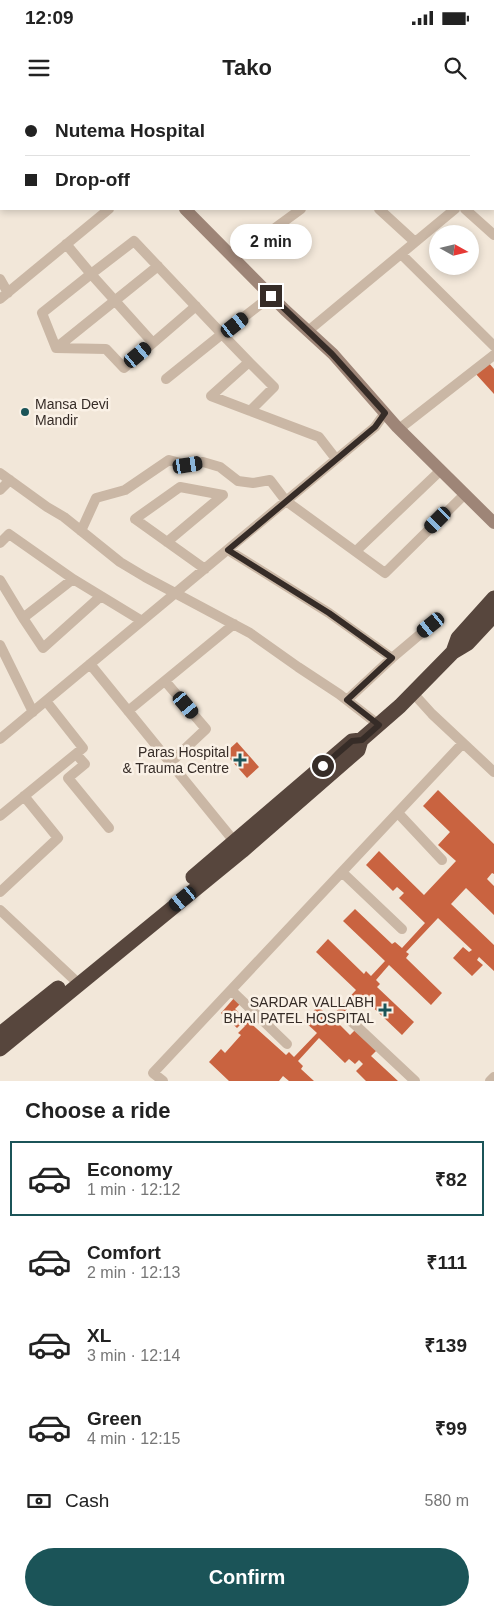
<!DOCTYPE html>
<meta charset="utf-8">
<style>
:root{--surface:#fff;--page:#f6f6f6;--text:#222;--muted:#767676;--line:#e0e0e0;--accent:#1b5458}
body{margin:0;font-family:Arial,sans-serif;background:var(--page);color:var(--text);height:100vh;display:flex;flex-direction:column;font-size:19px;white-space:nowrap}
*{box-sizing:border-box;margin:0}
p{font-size:16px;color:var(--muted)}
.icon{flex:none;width:28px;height:28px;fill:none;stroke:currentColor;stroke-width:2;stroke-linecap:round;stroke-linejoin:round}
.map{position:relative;height:981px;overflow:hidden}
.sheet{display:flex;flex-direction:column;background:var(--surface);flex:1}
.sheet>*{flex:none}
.guide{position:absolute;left:0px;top:0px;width:495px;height:110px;box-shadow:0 2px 8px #0003;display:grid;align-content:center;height:110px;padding:0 25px;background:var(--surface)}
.needle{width:32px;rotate:98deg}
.tools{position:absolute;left:429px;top:125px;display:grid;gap:10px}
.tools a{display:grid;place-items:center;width:50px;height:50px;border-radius:50%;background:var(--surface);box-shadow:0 2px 8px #0003;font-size:25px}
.end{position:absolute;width:22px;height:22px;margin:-11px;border:6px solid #362c27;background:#fff;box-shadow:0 0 0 2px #fff}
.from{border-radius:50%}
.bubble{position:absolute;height:35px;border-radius:18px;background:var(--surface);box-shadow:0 2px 8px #0003;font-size:16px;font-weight:700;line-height:35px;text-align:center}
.car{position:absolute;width:15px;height:30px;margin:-15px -8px;border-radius:6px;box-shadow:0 0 4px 1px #0007;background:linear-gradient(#222 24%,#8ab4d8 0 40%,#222 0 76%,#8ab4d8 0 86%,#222 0)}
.guide b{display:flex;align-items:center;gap:18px;height:48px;font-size:19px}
.guide b+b{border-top:1px solid var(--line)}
.guide i{width:12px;height:12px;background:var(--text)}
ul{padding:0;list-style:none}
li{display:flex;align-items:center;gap:15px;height:75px;margin:0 10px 8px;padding:0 15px;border:2px solid transparent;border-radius:0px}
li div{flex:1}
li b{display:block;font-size:19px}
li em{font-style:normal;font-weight:700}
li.selected{border-color:var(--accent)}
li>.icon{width:45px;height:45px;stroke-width:1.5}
h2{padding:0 25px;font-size:22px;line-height:60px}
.pay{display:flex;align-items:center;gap:12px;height:55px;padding:0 25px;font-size:19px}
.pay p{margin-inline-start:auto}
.button{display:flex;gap:10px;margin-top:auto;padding:10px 25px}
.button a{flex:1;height:58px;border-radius:30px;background:var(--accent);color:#fff;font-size:20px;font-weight:700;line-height:58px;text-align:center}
.status{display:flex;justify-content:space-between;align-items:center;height:35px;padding:0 25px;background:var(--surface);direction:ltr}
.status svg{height:14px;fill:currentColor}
header{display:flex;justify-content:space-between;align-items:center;height:65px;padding:0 25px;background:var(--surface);font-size:22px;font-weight:700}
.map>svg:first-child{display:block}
</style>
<div class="status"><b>12:09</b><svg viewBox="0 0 49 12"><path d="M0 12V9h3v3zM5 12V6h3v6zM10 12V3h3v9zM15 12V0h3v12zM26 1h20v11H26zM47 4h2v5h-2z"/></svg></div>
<header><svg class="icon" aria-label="menu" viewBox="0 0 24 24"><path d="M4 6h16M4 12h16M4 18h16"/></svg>Tako<svg class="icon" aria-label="search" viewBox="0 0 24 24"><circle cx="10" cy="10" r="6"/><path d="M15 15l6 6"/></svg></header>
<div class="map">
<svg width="494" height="981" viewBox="0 0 494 981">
<rect width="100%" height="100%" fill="#f2e7d9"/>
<path fill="#c96340" d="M488,262L494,269V294L475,273Z
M237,642L259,667L247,678L225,653Z
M438,690L494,744V774L492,773L487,779L494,786V815L466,788L451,804L494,845V871L479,857L477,860L483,865L472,876L453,858L463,847L469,852L472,850L438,818L406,852L409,854L406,858L442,893L431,905L389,865L376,880L380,884L377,887L414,922L402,935L360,895L336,921L350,935L355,930L377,950L371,956L398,981H366L356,971L363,964L359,960L355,964L349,959L345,963L319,938L298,961L303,966L301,969L314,981H289L283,976L279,981H229L209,962L221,949L225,953L241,935L238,933L245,926L242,923L237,928L221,913L235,897L241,903L235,909L286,955L289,952L294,957L317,933L304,921L308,917L318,906L330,918L356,890L316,852L328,839L364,874L366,871L371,876L385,861L343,821L355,809L392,844L395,842L402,848L425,823L399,798L404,793L397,787L393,791L366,765L379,751L424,795L456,761L438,745L450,732L423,706Z"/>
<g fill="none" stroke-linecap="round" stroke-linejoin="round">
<path stroke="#cab7a5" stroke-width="10" d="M431,0L432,1
M31,1L33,0
M177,1L179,0
M261,1L263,0
M440,1L442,0
M0,27L1,26
M0,77L1,76
M379,109L415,142
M465,109L494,135
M66,144L91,174L42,213L56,248L106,249L124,268L153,243
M401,154L494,246
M234,158L301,109
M0,179L8,193
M271,196L222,234L249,262L211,296L319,337L336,359
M0,199L109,109
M308,231L455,109
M56,248L158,166
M249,262L274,287L250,311
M166,279L222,234L134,141L91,174L153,243L196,206
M399,329L494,255
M0,373L47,407L64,417L120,462L145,477L250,533L298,567L339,594L379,625
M0,390L10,380
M81,431L96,398L125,390L169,360L188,365L203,362L220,367L238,381L253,383L270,380L286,401L385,473L465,394
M167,442L223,395L180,387L135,419L205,469
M0,443L9,434L73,479
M228,450L329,513L392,558
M356,451L441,370
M0,480L23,518
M101,496L43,548L23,518L73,479L142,521
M0,545L33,612
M90,564L238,746
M165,581L206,629L171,662
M413,593L432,614L494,672
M347,600L392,558L431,525
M128,611L234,524
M0,639L375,327L385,313
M76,654L85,664L68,678L109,728
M398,713L442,760
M0,716L83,648L46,601
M342,772L402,829
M0,792L58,738L24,696
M0,810L79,884
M231,890L287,944
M351,921L415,981
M163,981L153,973L463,643
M490,981L494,977"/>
<path stroke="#9e8577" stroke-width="12" d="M81,0L82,1
M185,109L285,210L333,254L397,327L494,423"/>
<path stroke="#57463d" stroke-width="15" d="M453,552L458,538L494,498
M193,777L352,641L361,640
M0,934L58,888
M0,949L242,751L358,650L361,640L400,606L453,552L468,543L494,515"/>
</g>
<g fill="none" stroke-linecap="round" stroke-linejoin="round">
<path stroke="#362c27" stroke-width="6" d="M271,196L332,254L385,313L375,327L228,450L329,513L392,558L347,600L379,625L362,640L352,641L323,666"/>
</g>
<g fill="#1b5458" stroke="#faf1e6" stroke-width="2">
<circle cx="25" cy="312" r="5"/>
<path d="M237.5 652.5h5v5h5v5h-5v5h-5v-5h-5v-5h5z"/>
<path d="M382.5 902.5h5v5h5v5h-5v5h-5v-5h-5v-5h5z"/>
</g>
<g text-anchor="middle" stroke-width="5" stroke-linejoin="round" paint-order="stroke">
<g font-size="14" fill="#362c27" stroke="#faf1e6" text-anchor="end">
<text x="35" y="309" text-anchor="start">Mansa Devi<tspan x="35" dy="16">Mandir</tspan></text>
<text x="229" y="657">Paras Hospital<tspan x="229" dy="16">&amp; Trauma Centre</tspan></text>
<text x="374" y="907">SARDAR VALLABH<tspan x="374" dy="16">BHAI PATEL HOSPITAL</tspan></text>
</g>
</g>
</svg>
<div class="tools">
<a><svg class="needle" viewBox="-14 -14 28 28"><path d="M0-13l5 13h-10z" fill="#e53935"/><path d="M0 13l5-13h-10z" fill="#767676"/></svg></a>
</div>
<i class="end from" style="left:323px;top:666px"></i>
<i class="end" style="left:271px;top:196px"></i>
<div class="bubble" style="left:230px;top:124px;width:82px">2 min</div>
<i class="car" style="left:235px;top:225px;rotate:52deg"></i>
<i class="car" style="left:138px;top:255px;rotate:50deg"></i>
<i class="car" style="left:188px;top:365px;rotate:81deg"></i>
<i class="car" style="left:438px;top:420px;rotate:225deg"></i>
<i class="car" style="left:431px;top:525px;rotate:231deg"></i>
<i class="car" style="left:186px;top:605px;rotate:140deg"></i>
<i class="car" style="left:183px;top:799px;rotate:231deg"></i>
<div class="guide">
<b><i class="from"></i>Nutema Hospital</b>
<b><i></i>Drop-off</b>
</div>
</div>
<section class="sheet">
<h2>Choose a ride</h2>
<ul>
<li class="selected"><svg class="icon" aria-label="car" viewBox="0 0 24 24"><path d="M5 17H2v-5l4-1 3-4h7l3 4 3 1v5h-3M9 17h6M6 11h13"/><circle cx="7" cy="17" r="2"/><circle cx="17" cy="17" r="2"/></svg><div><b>Economy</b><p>1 min · 12:12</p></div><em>₹82</em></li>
<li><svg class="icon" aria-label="car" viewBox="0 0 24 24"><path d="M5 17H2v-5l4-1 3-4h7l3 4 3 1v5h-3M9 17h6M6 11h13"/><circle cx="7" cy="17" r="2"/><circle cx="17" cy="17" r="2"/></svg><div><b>Comfort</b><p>2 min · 12:13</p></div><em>₹111</em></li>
<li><svg class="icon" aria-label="car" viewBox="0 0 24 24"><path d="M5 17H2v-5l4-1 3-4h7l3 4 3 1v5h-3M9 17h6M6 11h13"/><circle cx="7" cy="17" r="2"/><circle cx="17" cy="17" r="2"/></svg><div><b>XL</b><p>3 min · 12:14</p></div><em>₹139</em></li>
<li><svg class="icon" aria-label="car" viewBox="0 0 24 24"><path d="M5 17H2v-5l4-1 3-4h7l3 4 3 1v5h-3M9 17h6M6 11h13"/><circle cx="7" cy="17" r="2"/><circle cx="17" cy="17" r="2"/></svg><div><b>Green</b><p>4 min · 12:15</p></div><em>₹99</em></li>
</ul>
<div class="pay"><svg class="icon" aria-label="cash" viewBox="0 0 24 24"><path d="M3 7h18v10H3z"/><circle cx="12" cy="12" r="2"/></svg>Cash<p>580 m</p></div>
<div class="button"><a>Confirm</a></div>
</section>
